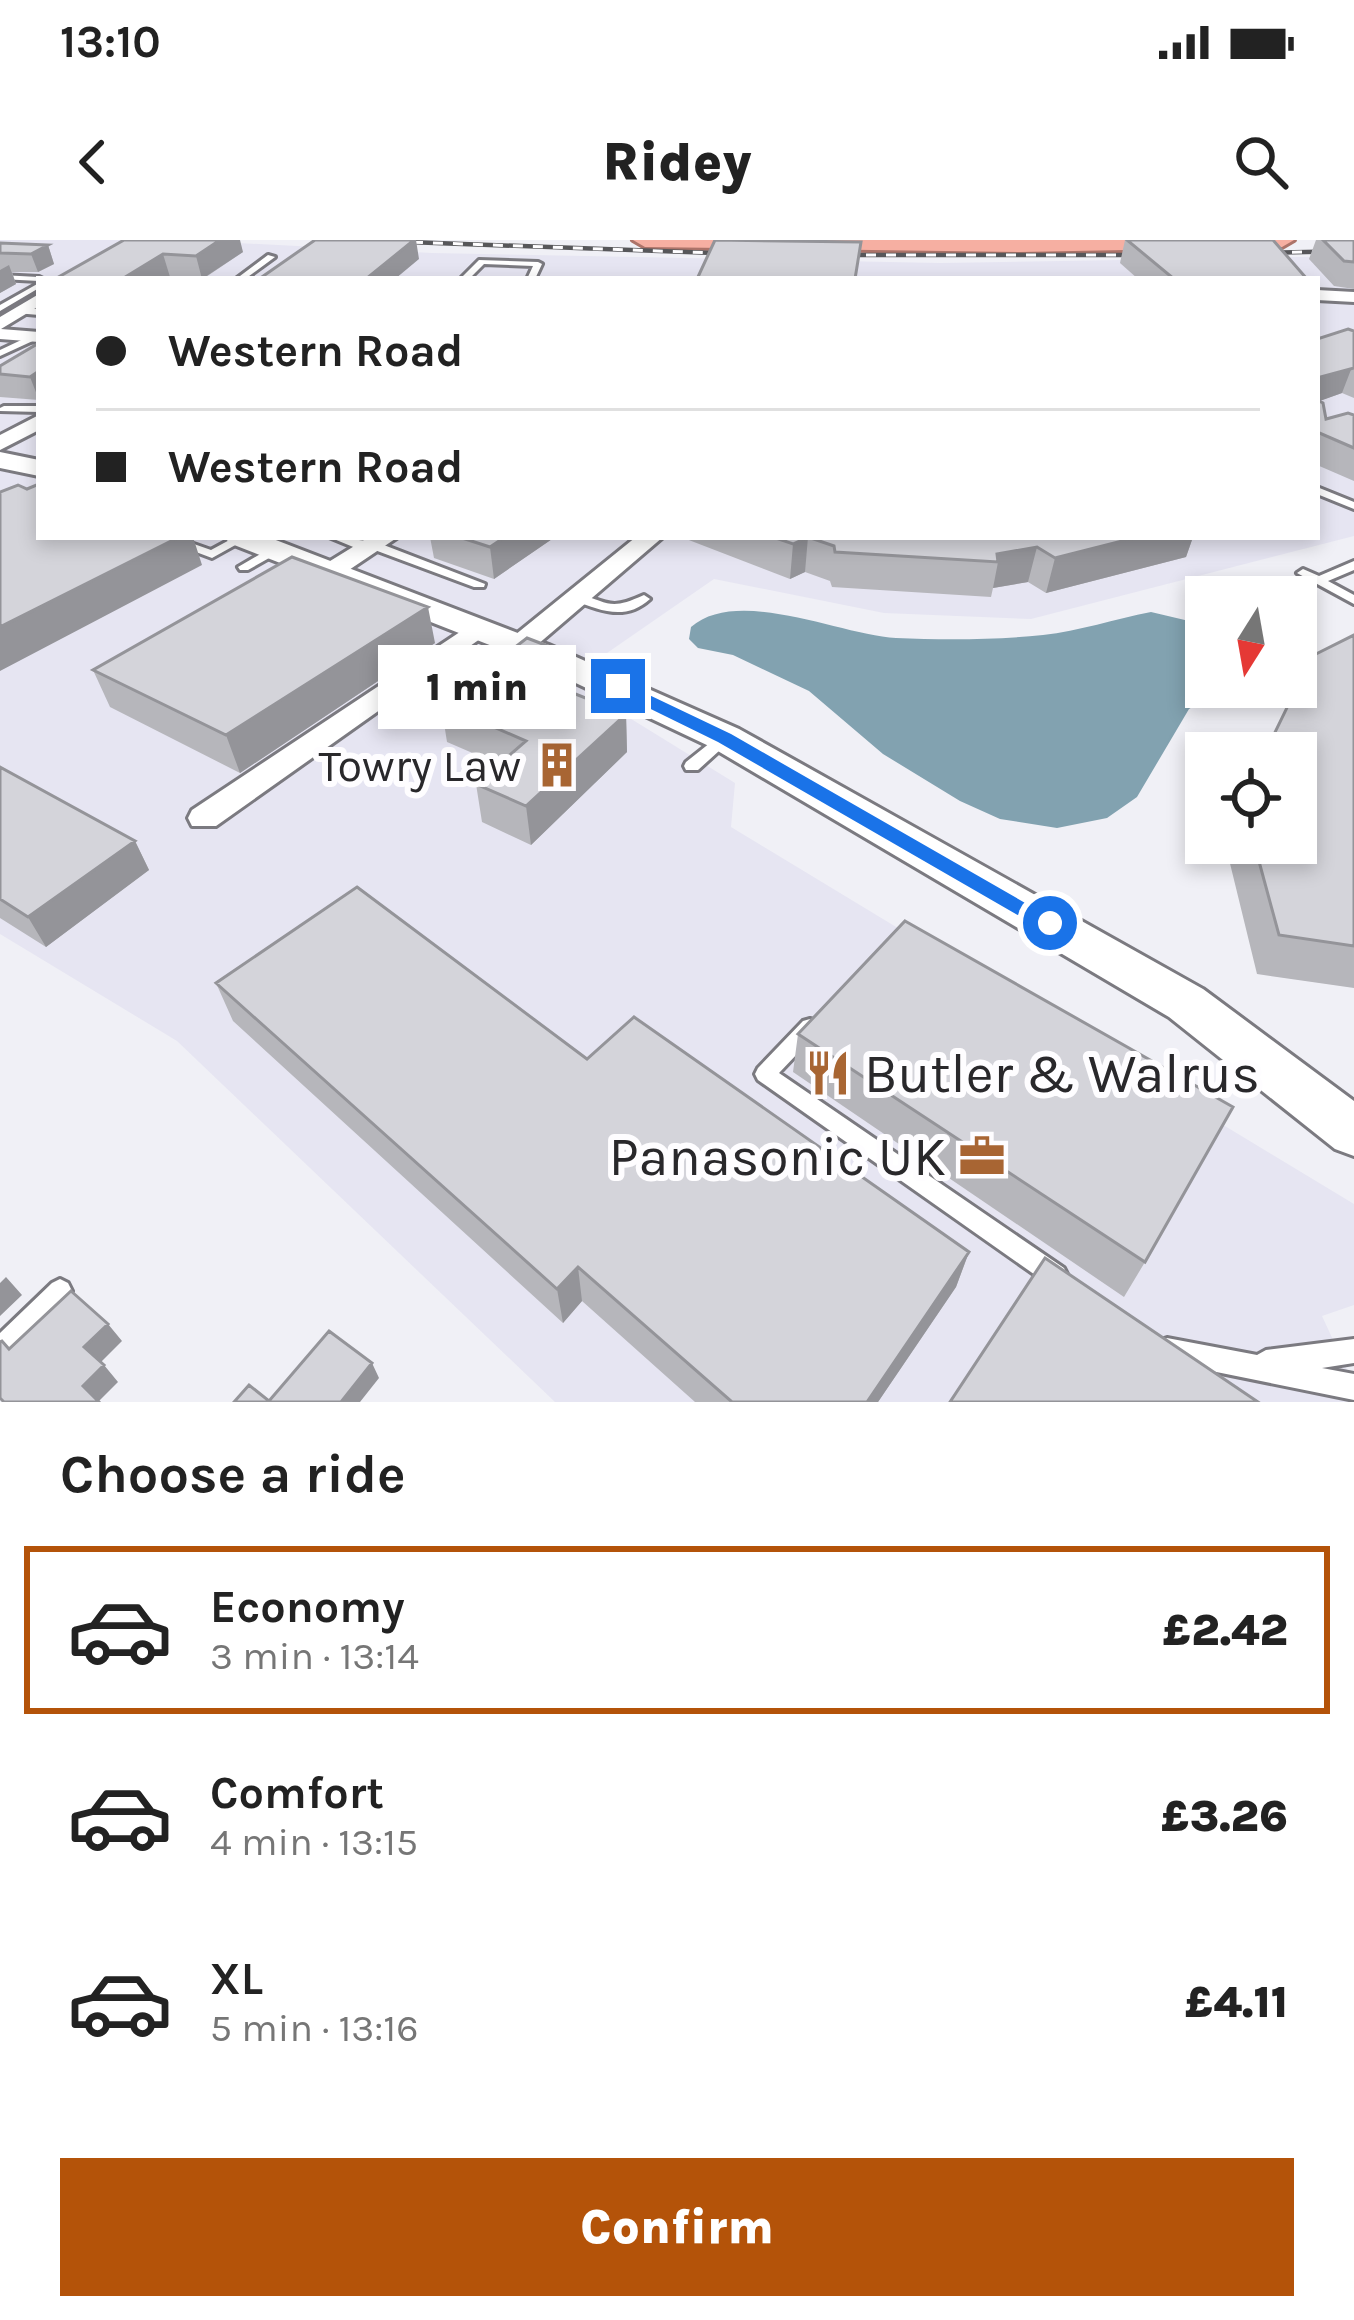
<!DOCTYPE html>
<meta charset="utf-8">
<style>
:root{--surface:#fff;--page:#f2f2f2;--text:#222;--muted:#767676;--line:#e0e0e0;--accent:#b45309}
body{margin:0;font-family:Karla,sans-serif;background:var(--page);color:var(--text);height:100vh;display:flex;flex-direction:column;font-size:45px;white-space:nowrap}
*{box-sizing:border-box;margin:0}
p{font-size:39px;color:var(--muted)}
.icon{flex:none;width:66px;height:66px;fill:none;stroke:currentColor;stroke-width:2;stroke-linecap:round;stroke-linejoin:round}
.map{position:relative;height:1162px;overflow:hidden}
.panel{display:flex;flex-direction:column;background:var(--surface);flex:1}
.panel>*{flex:none}
.banner{position:absolute;left:36px;top:36px;width:1284px;height:264px;border-radius:0px;box-shadow:0 6px 18px #0003;display:grid;align-content:center;height:264px;padding:0 60px;background:var(--surface)}
.needle{width:78px;rotate:191deg}
.tools{position:absolute;left:1185px;top:336px;display:grid;gap:24px}
.tools a{display:grid;place-items:center;width:132px;height:132px;border-radius:0px;background:var(--surface);box-shadow:0 6px 18px #0003;font-size:60px}
.end{position:absolute;width:54px;height:54px;margin:-27px;border:15px solid #1a73e8;background:#fff;box-shadow:0 0 0 6px #fff}
.from{border-radius:50%}
.bubble{position:absolute;height:84px;border-radius:0px;background:var(--surface);box-shadow:0 6px 18px #0003;font-size:39px;font-weight:800;line-height:84px;text-align:center}
.banner b{display:flex;align-items:center;gap:42px;height:114px;font-size:45px}
.banner b+b{border-top:3px solid var(--line)}
.banner i{width:30px;height:30px;background:var(--text)}
ul{padding:0;list-style:none}
li{display:flex;align-items:center;gap:36px;height:168px;margin:0 24px 18px;padding:0 36px;border:6px solid transparent;border-radius:0px}
li div{flex:1}
li b{display:block;font-size:45px}
li em{font-style:normal;font-weight:800}
li.on{border-color:var(--accent)}
li>.icon{width:108px;height:108px;stroke-width:1.5}
h2{padding:0 60px;font-size:54px;line-height:144px}
.action{display:flex;gap:24px;margin-top:auto;padding:24px 60px}
.action a{flex:1;height:138px;border-radius:0px;background:var(--accent);color:#fff;font-size:48px;font-weight:800;line-height:138px;text-align:center}
.status{display:flex;justify-content:space-between;align-items:center;height:84px;padding:0 60px;background:var(--surface);direction:ltr}
.status svg{height:33px;fill:currentColor}
header{display:flex;justify-content:space-between;align-items:center;height:156px;padding:0 60px;background:var(--surface);font-size:54px;font-weight:800}
.map>svg:first-child{display:block}
</style>
<div class="status"><b>13:10</b><svg viewBox="0 0 49 12"><path d="M0 12V9h3v3zM5 12V6h3v6zM10 12V3h3v9zM15 12V0h3v12zM26 1h20v11H26zM47 4h2v5h-2z"/></svg></div>
<header><svg class="icon" aria-label="back" viewBox="0 0 24 24"><path d="M15 5l-7 7 7 7"/></svg>Ridey<svg class="icon" aria-label="search" viewBox="0 0 24 24"><circle cx="10" cy="10" r="6"/><path d="M15 15l6 6"/></svg></header>
<div class="map">
<svg width="1354" height="1162" viewBox="0 0 1354 1162">
<rect width="100%" height="100%" fill="#f0f0f6"/>
<path fill="#e6e5f2" fill-rule="evenodd" d="M0,0H181L432,13L941,23L1354,16V296L1031,379L884,373L714,339L568,440L735,543L731,587L1354,964V1065L1322,1076L1354,1145V1162H555L177,801L0,694ZM39,39H1317V297H39Z"/>
<path fill="#82a2b0" d="M1151,372L1206,385V447H1226L1189,469L1137,557L1107,578L1057,588L1000,579L960,561L883,514L809,451L733,415L698,408L689,399L691,387C738,346 841,395 896,398C943,400 996,400 1043,395C1079,391 1115,379 1151,372Z"/>
<g fill="none" stroke-linecap="round" stroke-linejoin="round">
<g stroke="#7b7a80" stroke-width="6">
<path id="service" d="M268,15L275,17L245,39H236Z
M479,20L538,22L542,24L535,39H527L533,26L484,24L469,39H460Z
M0,35L39,37L43,39L39,41L0,39Z
M39,43V48L0,71V65Z
M19,68L39,69V75L16,73Z
M34,94L38,97L37,99L0,116V110Z
M4,166H39V172L0,171V168Z
M1317,247L1354,262V269L1317,254Z
M156,297H174L211,310L235,297L248,298L212,318Z
M329,297C346,297 361,301 376,302L485,344L484,347H474L372,309L363,311Z
M274,306L280,310L278,313L248,330H240L238,327Z
M1354,321V330L1328,341L1354,355V364L1297,333L1303,329L1319,336Z
M578,353C610,364 611,370 644,355L650,359C626,381 601,371 573,360V354Z
M725,493L733,498L730,501L698,530H686L684,526L686,522L720,495Z
M810,779L817,781L820,787L817,793L779,833L1064,1028L1068,1036L1064,1044L1056,1048L1048,1044L758,840L755,834L758,828L803,781Z
M60,1039L68,1043L72,1051L68,1059L9,1120L0,1123V1093L52,1043Z
M1167,1098L1257,1115L1266,1110L1354,1099V1123L1322,1128L1354,1134V1160L1167,1122L1158,1119L1155,1110L1158,1101Z"/>
</g>
<g stroke="#7b7a80" stroke-width="6">
<path id="minor" d="M1317,50L1354,52V62L1317,60Z
M39,54V66L1,89L39,92V102L0,99V77Z
M39,175V190L0,210V195Z
M369,297H398L340,336H322L318,331L322,326Z
M636,297H663L530,411H510L506,405L510,399Z
M478,380L491,388L487,394L216,586H192L188,578L192,570Z"/>
</g>
<g stroke="#7b7a80" stroke-width="6">
<path id="tertiary" d="M0,212L39,220V236L0,228Z
M225,297H268L549,405L739,489L1203,749L1354,861V916L1335,909L1169,777L711,507L525,419L229,303Z"/>
</g>
<g stroke="#ac7369" stroke-width="6">
<path id="trunk" d="M633,0H1294L1282,7L1020,12L645,7Z"/>
</g>
<use href="#service" fill="#fff" fill-rule="evenodd"/>
<use href="#minor" fill="#fff" fill-rule="evenodd"/>
<use href="#tertiary" fill="#fff" fill-rule="evenodd"/>
<use href="#trunk" fill="#f6afa2" fill-rule="evenodd"/>
<g stroke="#57575a" stroke-width="4.5">
<path id="rail" d="M353,0L742,14
M1252,13L1354,11
M826,15H1156"/>
</g>
<use href="#rail" stroke="#fefdff" stroke-width="3" stroke-dasharray="10" stroke-linecap="butt"/>
</g>
<path fill="#b6b6bb" d="M124,0L243,12L203,39L170,37Z
M1125,0L1307,39H1138L1120,23Z
M1316,0H1354V49L1334,46L1309,19Z
M0,3L48,5L54,24L38,32H12L16,44L0,53Z
M1354,91V158L1342,153L1319,161L1326,179L1354,175V241L1317,225V99Z
M39,103V160L0,157V126Z
M430,297H555L494,339L434,318Z
M681,297H1193L1186,317L1046,353L1028,342L993,348L991,357L832,347L830,341L805,332L790,339Z
M1354,395V748L1257,734L1225,603H1296Z
M435,403L240,533L110,467L93,430Z
M564,448L563,449L626,474L627,512L531,605L482,582L476,544L498,524L447,502L441,464Z
M0,527L135,601L149,630L46,707L0,678Z
M216,743L587,819L969,1012L956,1047L878,1162H695L582,1061L563,1083L233,781Z
M798,794L1145,1022L1124,1057L793,832Z"/>
<path fill="#949499" d="M220,0H240L243,12L202,39L196,16Z
M414,0H416L419,19L395,39H366Z
M48,5L54,24L38,32L31,14Z
M163,14L170,37L167,39H122Z
M9,25L16,44L0,53V30Z
M1352,127L1342,153L1317,162V138Z
M39,131V160L30,137Z
M179,297H193L202,325L0,431V387Z
M505,297H555L494,339L490,307Z
M808,297L805,332L790,339L793,304Z
M1138,297H1193L1186,317L1046,353L1055,318Z
M1037,307L1028,342L993,348L998,322L997,314Z
M428,367L435,403L240,533L226,495Z
M561,411L564,448L534,474L530,436Z
M626,474L627,512L531,605L526,566Z
M135,601L149,630L46,707L28,677Z
M969,1012L956,1047L878,1162H867Z
M578,1027L582,1061L563,1083L557,1049Z
M6,1037L22,1055L0,1076V1043Z
M108,1084L122,1101L99,1124L84,1107Z
M372,1123L379,1138L360,1162H341Z
M104,1125L118,1142L98,1162L83,1146Z"/>
<path fill="#d4d4da" stroke="#949499" stroke-width="3" d="M124,0H220L196,16L163,14L122,39H55Z
M315,0H414L366,39H259Z
M715,0L861,2L855,39H697Z
M1127,0H1273L1307,39H1174Z
M1323,0H1354V22L1344,21Z
M0,3L48,5L31,14L0,13Z
M1348,89L1354,91V128L1317,138V99Z
M39,103V131L30,137L0,134V126Z
M1317,160L1323,163L1326,179L1348,173L1354,175V208L1317,192Z
M39,244V297H179L0,387V252L18,245L27,249Z
M459,297H505L490,307Z
M773,297H1138L1055,318L1037,307L997,314L998,322L835,312L834,306L808,297L793,304Z
M292,317L428,367L226,495L93,430Z
M1354,395V706L1279,695L1254,603H1296V513H1265L1312,416Z
M527,398L561,411L530,436L626,474L526,566L476,544L526,501L441,464Z
M0,527L135,601L28,677L0,659Z
M357,647L587,819L634,777L969,1012L867,1162H732L578,1027L557,1049L216,743Z
M905,681L1233,867L1145,1022L798,794Z
M1045,1018L1258,1162H950Z
M71,1051L108,1084L84,1107L104,1125L83,1146L99,1162H4L0,1158V1102L2,1101L9,1109Z
M329,1091L372,1123L341,1162H234L249,1145L269,1161Z"/>
<path fill="#1a73e8" d="M612,443H624L731,494L1060,683L1057,689H1042L718,502L612,450Z"/>
<defs>
<g id="building-bare" transform="scale(3.6)"><path d="M-4-6H4V6H1V3H-1V6H-4ZM-2.5-4.3h1.7v1.8h-1.7ZM.8-4.3h1.7v1.8H.8ZM-2.5-1h1.7V.8h-1.7ZM.8-1h1.7V.8H.8Z" fill="#a86533" stroke="#fefdff" stroke-width="2.5" paint-order="stroke"/></g>
<g id="restaurant-bare" transform="scale(3.6)"><path d="M-5-6h1v4h1v-4h1v4h1v-4h1v5L-1.5 .5V6h-2V.5L-5-1ZM5-6V6H3V1.5H1.5Q1.5-4 5-6Z" fill="#a86533" stroke="#fefdff" stroke-width="2.5" paint-order="stroke"/></g>
<g id="office-bare" transform="scale(3.6)"><path d="M-6-3h4V-5.5h4V-3h4V5H-6ZM-1-4.5V-3h2v-1.5ZM-6 0V1H6V0Z" fill="#a86533" stroke="#fefdff" stroke-width="2.5" paint-order="stroke"/></g>
</defs>
<g fill-rule="evenodd">
<use href="#building-bare" x="557" y="525"/>
<use href="#restaurant-bare" x="828" y="833"/>
<use href="#office-bare" x="982" y="916"/>
</g>
<g text-anchor="middle" stroke-width="12" stroke-linejoin="round" paint-order="stroke">
<g font-size="45" fill="#29282b" stroke="#fefdff" text-anchor="end">
<text x="521" y="541">Towry Law</text>
</g>
<g font-size="54" fill="#29282b" stroke="#fefdff" text-anchor="start">
<text x="864" y="852">Butler &amp; Walrus</text>
<text x="946" y="935" text-anchor="end">Panasonic UK</text>
</g>
</g>
</svg>
<div class="tools">
<a><svg class="needle" viewBox="-14 -14 28 28"><path d="M0-13l5 13h-10z" fill="#e53935"/><path d="M0 13l5-13h-10z" fill="#767676"/></svg></a>
<a><svg class="icon" aria-label="locate" viewBox="0 0 24 24"><circle cx="12" cy="12" r="6"/><path d="M12 2v4M12 18v4M2 12h4M18 12h4"/></svg></a>
</div>
<i class="end from" style="left:1050px;top:683px"></i>
<i class="end" style="left:618px;top:446px"></i>
<div class="bubble" style="left:378px;top:405px;width:198px">1 min</div>
<div class="banner">
<b><i class="from"></i>Western Road</b>
<b><i></i>Western Road</b>
</div>
</div>
<section class="panel">
<h2>Choose a ride</h2>
<ul>
<li class="on"><svg class="icon" aria-label="car" viewBox="0 0 24 24"><path d="M5 17H2v-5l4-1 3-4h7l3 4 3 1v5h-3M9 17h6M6 11h13"/><circle cx="7" cy="17" r="2"/><circle cx="17" cy="17" r="2"/></svg><div><b>Economy</b><p>3 min · 13:14</p></div><em>£2.42</em></li>
<li><svg class="icon" aria-label="car" viewBox="0 0 24 24"><path d="M5 17H2v-5l4-1 3-4h7l3 4 3 1v5h-3M9 17h6M6 11h13"/><circle cx="7" cy="17" r="2"/><circle cx="17" cy="17" r="2"/></svg><div><b>Comfort</b><p>4 min · 13:15</p></div><em>£3.26</em></li>
<li><svg class="icon" aria-label="car" viewBox="0 0 24 24"><path d="M5 17H2v-5l4-1 3-4h7l3 4 3 1v5h-3M9 17h6M6 11h13"/><circle cx="7" cy="17" r="2"/><circle cx="17" cy="17" r="2"/></svg><div><b>XL</b><p>5 min · 13:16</p></div><em>£4.11</em></li>
</ul>
<div class="action"><a>Confirm</a></div>
</section>
